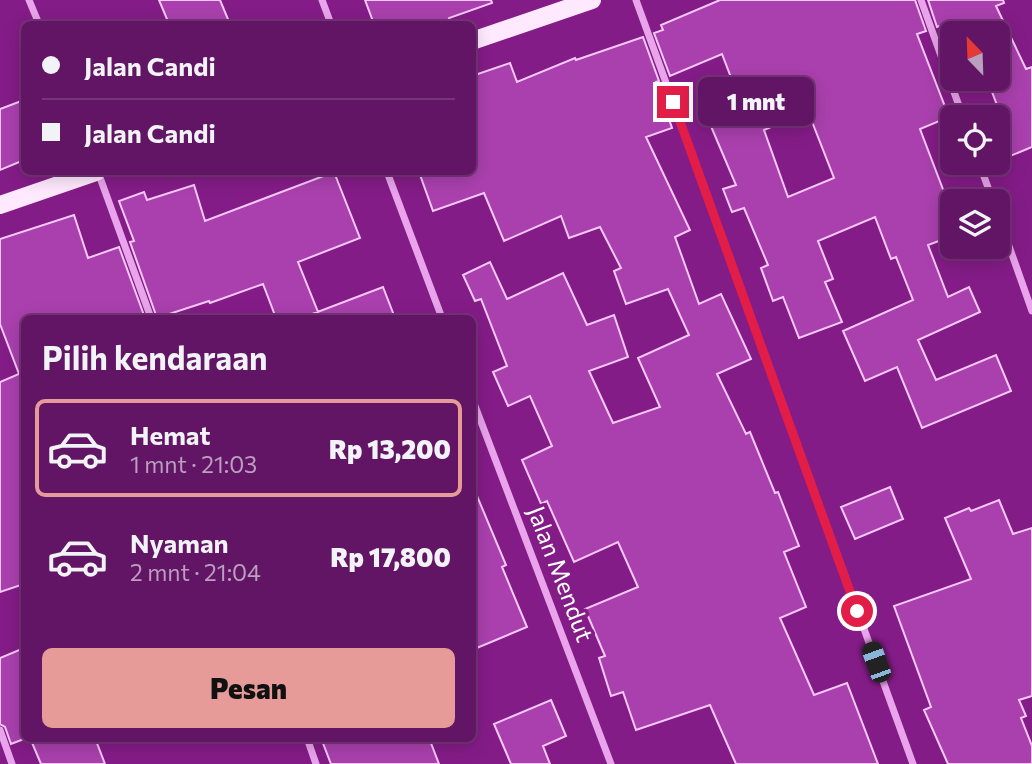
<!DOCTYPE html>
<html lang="id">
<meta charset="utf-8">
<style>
:root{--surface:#631565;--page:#6c226e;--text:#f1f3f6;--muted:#bb9fbf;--line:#773479;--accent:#e69b98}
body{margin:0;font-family:Commissioner,sans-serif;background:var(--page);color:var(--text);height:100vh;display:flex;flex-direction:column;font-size:26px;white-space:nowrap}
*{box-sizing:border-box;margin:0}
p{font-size:23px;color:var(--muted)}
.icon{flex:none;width:38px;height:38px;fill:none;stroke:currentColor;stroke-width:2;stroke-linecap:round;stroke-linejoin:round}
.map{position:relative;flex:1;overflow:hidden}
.drawer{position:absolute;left:21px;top:315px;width:455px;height:427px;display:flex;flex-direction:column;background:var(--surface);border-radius:10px;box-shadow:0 4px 18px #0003,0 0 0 2px var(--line)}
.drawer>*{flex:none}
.banner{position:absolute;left:21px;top:21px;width:455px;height:154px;border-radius:10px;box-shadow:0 4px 18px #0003,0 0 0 2px var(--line);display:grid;align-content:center;height:154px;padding:0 21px;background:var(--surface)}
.needle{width:46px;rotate:337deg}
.buttons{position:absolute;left:940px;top:21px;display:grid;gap:14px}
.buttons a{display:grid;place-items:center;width:70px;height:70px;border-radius:10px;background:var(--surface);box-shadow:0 4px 18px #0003,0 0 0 2px var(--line);font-size:35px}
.end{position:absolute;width:32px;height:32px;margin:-16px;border:9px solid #e11d48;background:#fff;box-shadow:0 0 0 4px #fff}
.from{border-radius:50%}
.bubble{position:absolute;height:49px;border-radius:10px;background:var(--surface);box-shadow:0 4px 18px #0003,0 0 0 2px var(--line);font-size:23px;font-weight:800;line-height:49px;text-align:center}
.car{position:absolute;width:21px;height:42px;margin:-21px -10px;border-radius:9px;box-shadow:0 0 5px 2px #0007;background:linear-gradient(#222 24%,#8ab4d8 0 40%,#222 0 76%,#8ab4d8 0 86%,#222 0)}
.banner b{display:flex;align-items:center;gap:24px;height:66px;font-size:26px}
.banner b+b{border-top:2px solid var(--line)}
.banner i{width:18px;height:18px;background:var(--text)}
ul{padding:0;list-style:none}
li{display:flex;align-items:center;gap:21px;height:98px;margin:0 14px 10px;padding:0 7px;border:4px solid transparent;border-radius:10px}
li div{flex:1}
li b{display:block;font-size:26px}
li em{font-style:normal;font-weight:800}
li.current{border-color:var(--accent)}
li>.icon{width:63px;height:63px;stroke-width:1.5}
h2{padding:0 21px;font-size:32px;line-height:84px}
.primary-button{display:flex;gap:14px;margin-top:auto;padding:14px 21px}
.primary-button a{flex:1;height:80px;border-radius:10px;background:var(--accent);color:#111;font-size:28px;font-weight:800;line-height:80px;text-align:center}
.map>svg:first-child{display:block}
</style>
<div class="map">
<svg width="1032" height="764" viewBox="0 0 1032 764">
<rect width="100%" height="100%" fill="#841c87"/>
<path fill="#aa40ae" stroke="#f7c9f8" stroke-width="2" fill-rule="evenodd" d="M159,0H220L230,24H169Z
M365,0H491L492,3L449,18L451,24H374Z
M720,0H915L926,31L917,34L949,117L920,129L944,192L942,193L952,219V236L928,245L948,297L969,287L980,312L918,340L936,380L996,355L1011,391L922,428L897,367L865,381L843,331L913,300L896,257L891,259L875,217L818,241L833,279L825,282L842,322L799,338L783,297L773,301L761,268L768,265L744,208L732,212L723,189L736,185L710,124L743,109L722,54L670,76L654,33L663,30L661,25ZM806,112L808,115L809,114L834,178L788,197L764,130Z
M928,0H1003L1004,3L996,6L1026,69L1032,67V147L998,161V114L1000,113L989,84L998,81V33H964L957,20L937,27Z
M643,37L659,81L656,82L672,128L646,137L690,230L675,237L699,304L721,294L751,359L717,374L746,434L750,432L775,493L778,492L799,546L784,552L806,607L780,618L814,695L847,683L878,764H736L710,705L636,730L623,692L611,696L599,658L605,656L585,609L638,587L618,542L574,562L547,501L541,504L522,460L552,446L530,396L508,406L493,372L507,366L481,299L475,301L463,275L490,262L507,299L563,273L587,325L614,315L628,357L589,371L613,423L660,407L638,358L689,335L668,289L626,304L614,271L621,268L600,227L569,238L561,216L504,241L484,193L433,211L419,172H472V76L510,63L517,82L575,58L576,60Z
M24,100V160L0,170V109Z
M334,172L360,238L298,262L318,312L302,318H276L263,284L210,303L209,301L157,318L130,242L134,241L119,201L144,192L147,200L194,185L205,221Z
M74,215L88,258L119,247L145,318H24V584L0,592V382L19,374L0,324V239Z
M383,287L395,318H307V316Z
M472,484L506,565L502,567L527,627L472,650Z
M890,487L903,519L855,539L841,507Z
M999,500L1013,534L1032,528V696L1019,700L1026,716L1021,718L1032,746V764H948L924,710L931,707L894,606L971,579L945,518L969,508L971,511Z
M24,648V739L11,744L5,727L0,724V658Z
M551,700L566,736L543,746L550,764H511L494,724Z
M30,738H95L105,764H41Z
M321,738H429L439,764H331Z"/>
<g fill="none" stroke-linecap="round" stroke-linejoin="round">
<path stroke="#e9a4eb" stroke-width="7" d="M29,0L39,24
M322,0L331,24
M636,0L913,764
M921,0L963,117
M979,163L993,201
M98,172L151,318
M387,172L442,318
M998,215L1032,311
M472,398L611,764
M0,730L12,764
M307,738L316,764"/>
<path stroke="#ffe9fe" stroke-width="18" d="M472,41L592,0
M0,205L96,172"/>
</g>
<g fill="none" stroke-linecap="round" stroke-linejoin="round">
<path stroke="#e11d48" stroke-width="9" d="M673,102L857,611"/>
</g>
<g text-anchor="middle" stroke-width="7" stroke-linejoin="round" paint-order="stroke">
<g font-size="24" fill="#fff" stroke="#841c87">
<text transform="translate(560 574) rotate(69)" y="8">Jalan Mendut</text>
</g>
</g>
</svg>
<div class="buttons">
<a><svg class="needle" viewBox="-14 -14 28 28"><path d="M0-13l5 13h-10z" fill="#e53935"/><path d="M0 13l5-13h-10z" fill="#bb9fbf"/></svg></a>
<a><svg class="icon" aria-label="locate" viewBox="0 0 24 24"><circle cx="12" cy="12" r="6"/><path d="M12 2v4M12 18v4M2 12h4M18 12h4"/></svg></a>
<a><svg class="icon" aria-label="layers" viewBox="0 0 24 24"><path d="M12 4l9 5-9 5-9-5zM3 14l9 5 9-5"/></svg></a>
</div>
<i class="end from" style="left:857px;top:611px"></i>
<i class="end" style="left:673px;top:102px"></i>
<div class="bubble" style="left:698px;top:77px;width:116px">1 mnt</div>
<i class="car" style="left:876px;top:662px;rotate:340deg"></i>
<div class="banner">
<b><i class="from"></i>Jalan Candi</b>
<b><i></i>Jalan Candi</b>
</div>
<section class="drawer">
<h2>Pilih kendaraan</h2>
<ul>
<li class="current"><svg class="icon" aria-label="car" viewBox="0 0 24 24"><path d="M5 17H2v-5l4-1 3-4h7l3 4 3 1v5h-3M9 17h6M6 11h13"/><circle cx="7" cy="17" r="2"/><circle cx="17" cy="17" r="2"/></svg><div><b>Hemat</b><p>1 mnt · 21:03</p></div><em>Rp 13,200</em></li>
<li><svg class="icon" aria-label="car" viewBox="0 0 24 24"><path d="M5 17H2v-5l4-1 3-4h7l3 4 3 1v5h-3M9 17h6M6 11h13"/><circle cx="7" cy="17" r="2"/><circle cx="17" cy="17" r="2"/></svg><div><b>Nyaman</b><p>2 mnt · 21:04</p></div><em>Rp 17,800</em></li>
</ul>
<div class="primary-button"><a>Pesan</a></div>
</section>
</div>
